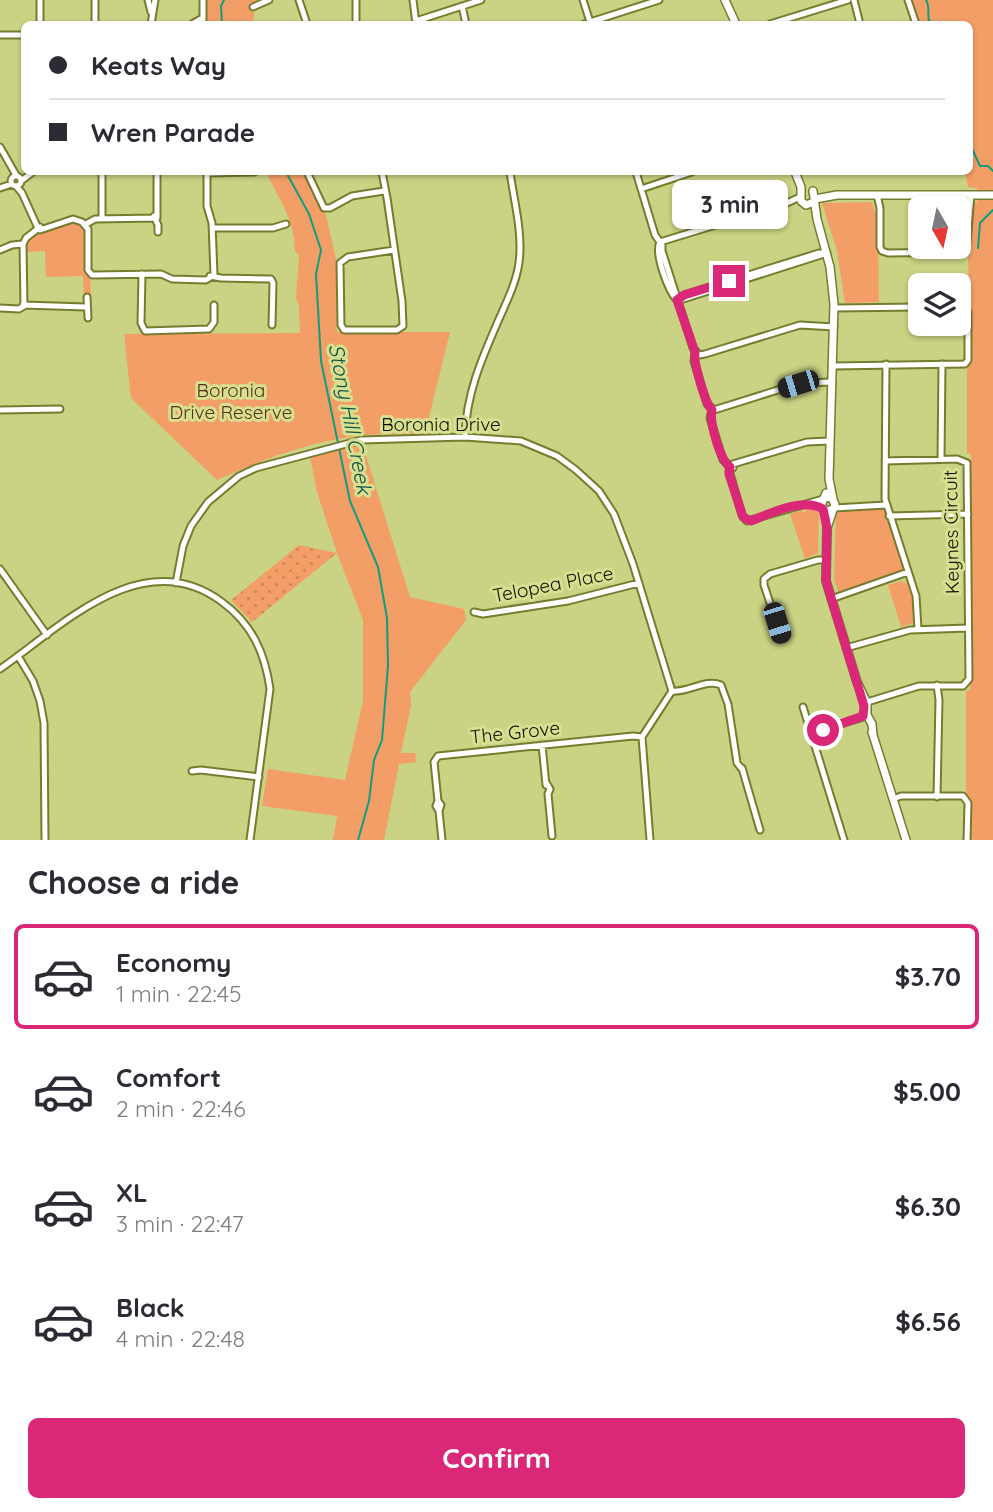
<!DOCTYPE html>
<meta charset="utf-8">
<style>
:root{--surface:#fff;--page:#f7f7f7;--text:#2b2b33;--muted:#7c7c81;--line:#e1e1e2;--accent:#db2777}
body{margin:0;font-family:Quicksand,sans-serif;background:var(--page);color:var(--text);height:100vh;display:flex;flex-direction:column;font-size:26px;white-space:nowrap}
*{box-sizing:border-box;margin:0}
p{font-size:23px;color:var(--muted)}
.icon{flex:none;width:38px;height:38px;fill:none;stroke:currentColor;stroke-width:2;stroke-linecap:round;stroke-linejoin:round}
.map{position:relative;height:840px;overflow:hidden}
.side{display:flex;flex-direction:column;background:var(--surface);flex:1}
.side>*{flex:none}
.banner{position:absolute;left:21px;top:21px;width:952px;height:154px;border-radius:10px;box-shadow:0 2px 5px #0004;display:grid;align-content:center;height:154px;padding:0 28px;background:var(--surface)}
.needle{width:46px;rotate:171deg}
.fabs{position:absolute;left:908px;top:196px;display:grid;gap:14px}
.fabs a{display:grid;place-items:center;width:63px;height:63px;border-radius:10px;background:var(--surface);box-shadow:0 2px 5px #0004;font-size:35px}
.end{position:absolute;width:32px;height:32px;margin:-16px;border:9px solid #db2777;background:#fff;box-shadow:0 0 0 4px #fff}
.from{border-radius:50%}
.bubble{position:absolute;height:49px;border-radius:10px;background:var(--surface);box-shadow:0 2px 5px #0004;font-size:23px;font-weight:700;line-height:49px;text-align:center}
.car{position:absolute;width:21px;height:42px;margin:-21px -10px;border-radius:9px;box-shadow:0 0 5px 2px #0007;background:linear-gradient(#222 24%,#8ab4d8 0 40%,#222 0 76%,#8ab4d8 0 86%,#222 0)}
.banner b{display:flex;align-items:center;gap:24px;height:66px;font-size:26px}
.banner b+b{border-top:2px solid var(--line)}
.banner i{width:18px;height:18px;background:var(--text)}
ul{padding:0;list-style:none}
li{display:flex;align-items:center;gap:21px;height:105px;margin:0 14px 10px;padding:0 14px;border:4px solid transparent;border-radius:10px}
li div{flex:1}
li b{display:block;font-size:26px}
li em{font-style:normal;font-weight:700}
li.current{border-color:var(--accent)}
li>.icon{width:63px;height:63px;stroke-width:1.5}
h2{padding:0 28px;font-size:32px;line-height:84px}
.action{display:flex;gap:14px;margin-top:auto;padding:14px 28px}
.action a{flex:1;height:80px;border-radius:10px;background:var(--accent);color:#fff;font-size:28px;font-weight:700;line-height:80px;text-align:center}
.map>svg:first-child{display:block}
</style>
<div class="map">
<svg width="993" height="840" viewBox="0 0 993 840">
<defs>
<pattern id="grass-dots" width="8" height="8" patternUnits="userSpaceOnUse" patternTransform="scale(1.75)"><rect width="8" height="8" fill="#f39e66"/><path d="M2 2h.1M6 6h.1" fill="none" stroke="#cf8757" stroke-width="1.8" stroke-linecap="round"/></pattern>
</defs>
<rect width="100%" height="100%" fill="#cad283"/>
<path fill="url(#grass-dots)" d="M299,545L337,553L252,622L231,600Z"/>
<path fill="#f39e66" d="M206,0H256L255,4L250,6L254,14L253,24H206Z
M911,0H993V840H969V802L966,796V691L970,690L971,454H967V368L971,364L968,255L971,250V203L977,202V188L968,187L965,172H970V24H918Z
M266,172H304L323,212L326,215L336,259L337,332H450L425,433C400,434 375,433 350,437C303,444 260,461 217,480L131,398L124,334L300,333L299,306L296,298L299,255L295,251C295,220 279,199 266,172Z
M872,202L878,223L879,302L845,303L837,251L822,203Z
M71,223L83,226L87,235L91,295H84L83,276L46,277L45,251L25,252L24,242L40,233Z
M362,443L410,597L464,609L466,620L410,692L411,705L401,753H415L416,762L399,764L384,840H333L337,816L262,806L268,769L345,780L363,701V620L337,553L317,492L310,456Z
M879,507L885,511L903,566V571L839,593L834,580L836,514L840,512V508Z
M805,509H813L819,513L818,553L805,559L790,514L802,510L803,513L806,512Z
M901,581L909,584L914,599L913,623L901,627L888,585Z"/>
<g fill="none" stroke-linecap="round" stroke-linejoin="round">
<path stroke="#109d80" stroke-width="2" d="M926,0C931,8 926,15 930,24
M222,24L221,6L224,0
M970,144L980,166H988L993,171
M286,172L309,214L321,250L316,274L321,361L350,501L378,567L387,618L388,666L382,740L374,760L369,801L358,840
M978,248L980,223L993,210"/>
<g stroke="#767c2e" stroke-width="9">
<path id="minor" d="M40,0V24
M95,0V24
M148,0L151,12
M299,0L307,24
M413,0L416,24
M583,0L590,22
M854,0L860,24
M908,0L916,24
M462,6L466,24
M253,7L269,0
M416,21L481,0
M151,24L155,0
M192,24L201,19
M201,24L203,22V0
M356,24V0
M584,24L659,0
M770,24L848,0
M0,35H24
M0,147L16,175
M102,172V219
M307,172L324,208H330L352,196L384,191
M382,172L387,198L402,301L403,326L397,330H344L341,325L340,263L348,257L394,250
M636,172L655,235L662,245V251L693,348L699,355
M207,173L255,172
M11 181a5 5 0 1 1 10 0a5 5 0 1 1-10 0Z
M21,181L33,172
M16,186L22,193L37,226L40,230L73,219L82,222L88,229V270L92,275L161,274L172,279L206,280L214,275L212,223L207,206V172
M0,188L12,184
M641,189L692,172
M877,195L880,208V247L882,251L888,253L966,252L971,195
M154,216L158,225V232
M86,224L95,219L157,218V172
M212,228H273L286,224
M0,250L12,245L23,244
M142,274L141,323L145,331L209,329L214,322V305
M210,276L221,278L271,279L273,283L272,325
M87,297L88,318
M677,300C668,291 654,253 660,242L787,203L800,197
M677,300L684,295L819,253H827
M680,300L824,254
M23,305L86,307
M0,308L19,309L24,306L23,244L26,238L40,227
M834,308L920,307
M695,353L694,361L707,404L714,410L800,383L832,382
M699,355L705,354L800,325L834,327
M886,364L885,499L916,596L918,629
M832,366L965,364L968,360V313L966,308L959,307
M712,409L710,418L723,460L733,468
M0,410L60,409
M465,437C466,394 482,358 499,319C507,301 516,283 519,263C523,233 514,201 510,172
M941,459L942,364
M823,499L747,521L742,515L729,470L733,464L807,442L830,441
M834,508L886,505
M889,516L968,514
M0,569L47,635
M176,583L183,546L191,526L208,502L239,476L256,468L361,440L465,437L521,441L557,456L576,470L599,491L614,514L633,564L671,688L672,691L642,737L650,840
M831,599L908,572
M474,612L483,614L568,601L639,583
M782,639L764,585V579L770,574L818,560H826
M846,648L910,630L968,628
M18,656L33,681L40,701L44,723L45,840
M0,669C63,625 143,543 222,602C252,624 265,653 270,689L250,840
M937,685L939,700L937,797
M672,691C688,693 706,678 721,685L728,704L737,763L741,768
M864,703L919,686H963L969,679L967,463L957,459L885,461
M803,707L844,840
M811,733L867,716
M542,745L546,785
M742,768L760,830
M192,771L201,770L259,777
M547,784L550,789L548,794L552,836
M893,799L901,796H963L968,803L967,840
M438,801L436,806L439,811L442,840
M439,811L441,805L438,801L434,762L438,756L633,736L642,737"/>
</g>
<g stroke="#767c2e" stroke-width="10">
<path id="tertiary" d="M725,0L736,24
M795,172L801,187V201L806,205L814,202
M813,191L817,219L830,267L834,304L829,479L833,499
M815,199L837,195H993
M826,493L821,506L827,511L833,509
M824,498L831,497L835,504L827,528L826,581L857,682L867,703V715L872,724L873,735
M872,732L906,840"/>
</g>
<use href="#minor" stroke="#fff" stroke-width="5"/>
<use href="#tertiary" stroke="#fff" stroke-width="7"/>
</g>
<g fill="none" stroke-linecap="round" stroke-linejoin="round">
<path stroke="#db2777" stroke-width="9" d="M729,281L684,295L677,300L695,352C693,362 705,403 712,410C709,422 720,460 730,467L729,474L743,517L751,521C771,513 803,497 823,509L827,528L826,581L864,706L863,716L823,730"/>
</g>
<g text-anchor="middle" stroke-width="6" stroke-linejoin="round" paint-order="stroke">
<g font-size="19" fill="#583015" stroke="#d7df90">
<text x="231" y="397">Boronia<tspan x="231" dy="22">Drive Reserve</tspan></text>
</g>
<g font-size="19" fill="#0f1100" stroke="#d7df90">
<text x="441" y="431">Boronia Drive</text>
<text transform="translate(951 532) rotate(-91)" y="7">Keynes Circuit</text>
<text transform="translate(553 584) rotate(-11)" y="7">Telopea Place</text>
<text transform="translate(515 732) rotate(-6)" y="7">The Grove</text>
</g>
<g font-size="21" font-style="italic" fill="#0f5344" stroke="#d7df90">
<text transform="translate(350 419) rotate(79)" y="7">Stony Hill Creek</text>
</g>
</g>
</svg>
<div class="fabs">
<a><svg class="needle" viewBox="-14 -14 28 28"><path d="M0-13l5 13h-10z" fill="#e53935"/><path d="M0 13l5-13h-10z" fill="#7c7c81"/></svg></a>
<a><svg class="icon" aria-label="layers" viewBox="0 0 24 24"><path d="M12 4l9 5-9 5-9-5zM3 14l9 5 9-5"/></svg></a>
</div>
<i class="end from" style="left:823px;top:730px"></i>
<i class="end" style="left:729px;top:281px"></i>
<div class="bubble" style="left:672px;top:180px;width:116px">3 min</div>
<i class="car" style="left:798px;top:384px;rotate:253deg"></i>
<i class="car" style="left:777px;top:623px;rotate:163deg"></i>
<div class="banner">
<b><i class="from"></i>Keats Way</b>
<b><i></i>Wren Parade</b>
</div>
</div>
<section class="side">
<h2>Choose a ride</h2>
<ul>
<li class="current"><svg class="icon" aria-label="car" viewBox="0 0 24 24"><path d="M5 17H2v-5l4-1 3-4h7l3 4 3 1v5h-3M9 17h6M6 11h13"/><circle cx="7" cy="17" r="2"/><circle cx="17" cy="17" r="2"/></svg><div><b>Economy</b><p>1 min · 22:45</p></div><em>$3.70</em></li>
<li><svg class="icon" aria-label="car" viewBox="0 0 24 24"><path d="M5 17H2v-5l4-1 3-4h7l3 4 3 1v5h-3M9 17h6M6 11h13"/><circle cx="7" cy="17" r="2"/><circle cx="17" cy="17" r="2"/></svg><div><b>Comfort</b><p>2 min · 22:46</p></div><em>$5.00</em></li>
<li><svg class="icon" aria-label="car" viewBox="0 0 24 24"><path d="M5 17H2v-5l4-1 3-4h7l3 4 3 1v5h-3M9 17h6M6 11h13"/><circle cx="7" cy="17" r="2"/><circle cx="17" cy="17" r="2"/></svg><div><b>XL</b><p>3 min · 22:47</p></div><em>$6.30</em></li>
<li><svg class="icon" aria-label="car" viewBox="0 0 24 24"><path d="M5 17H2v-5l4-1 3-4h7l3 4 3 1v5h-3M9 17h6M6 11h13"/><circle cx="7" cy="17" r="2"/><circle cx="17" cy="17" r="2"/></svg><div><b>Black</b><p>4 min · 22:48</p></div><em>$6.56</em></li>
</ul>
<div class="action"><a>Confirm</a></div>
</section>
